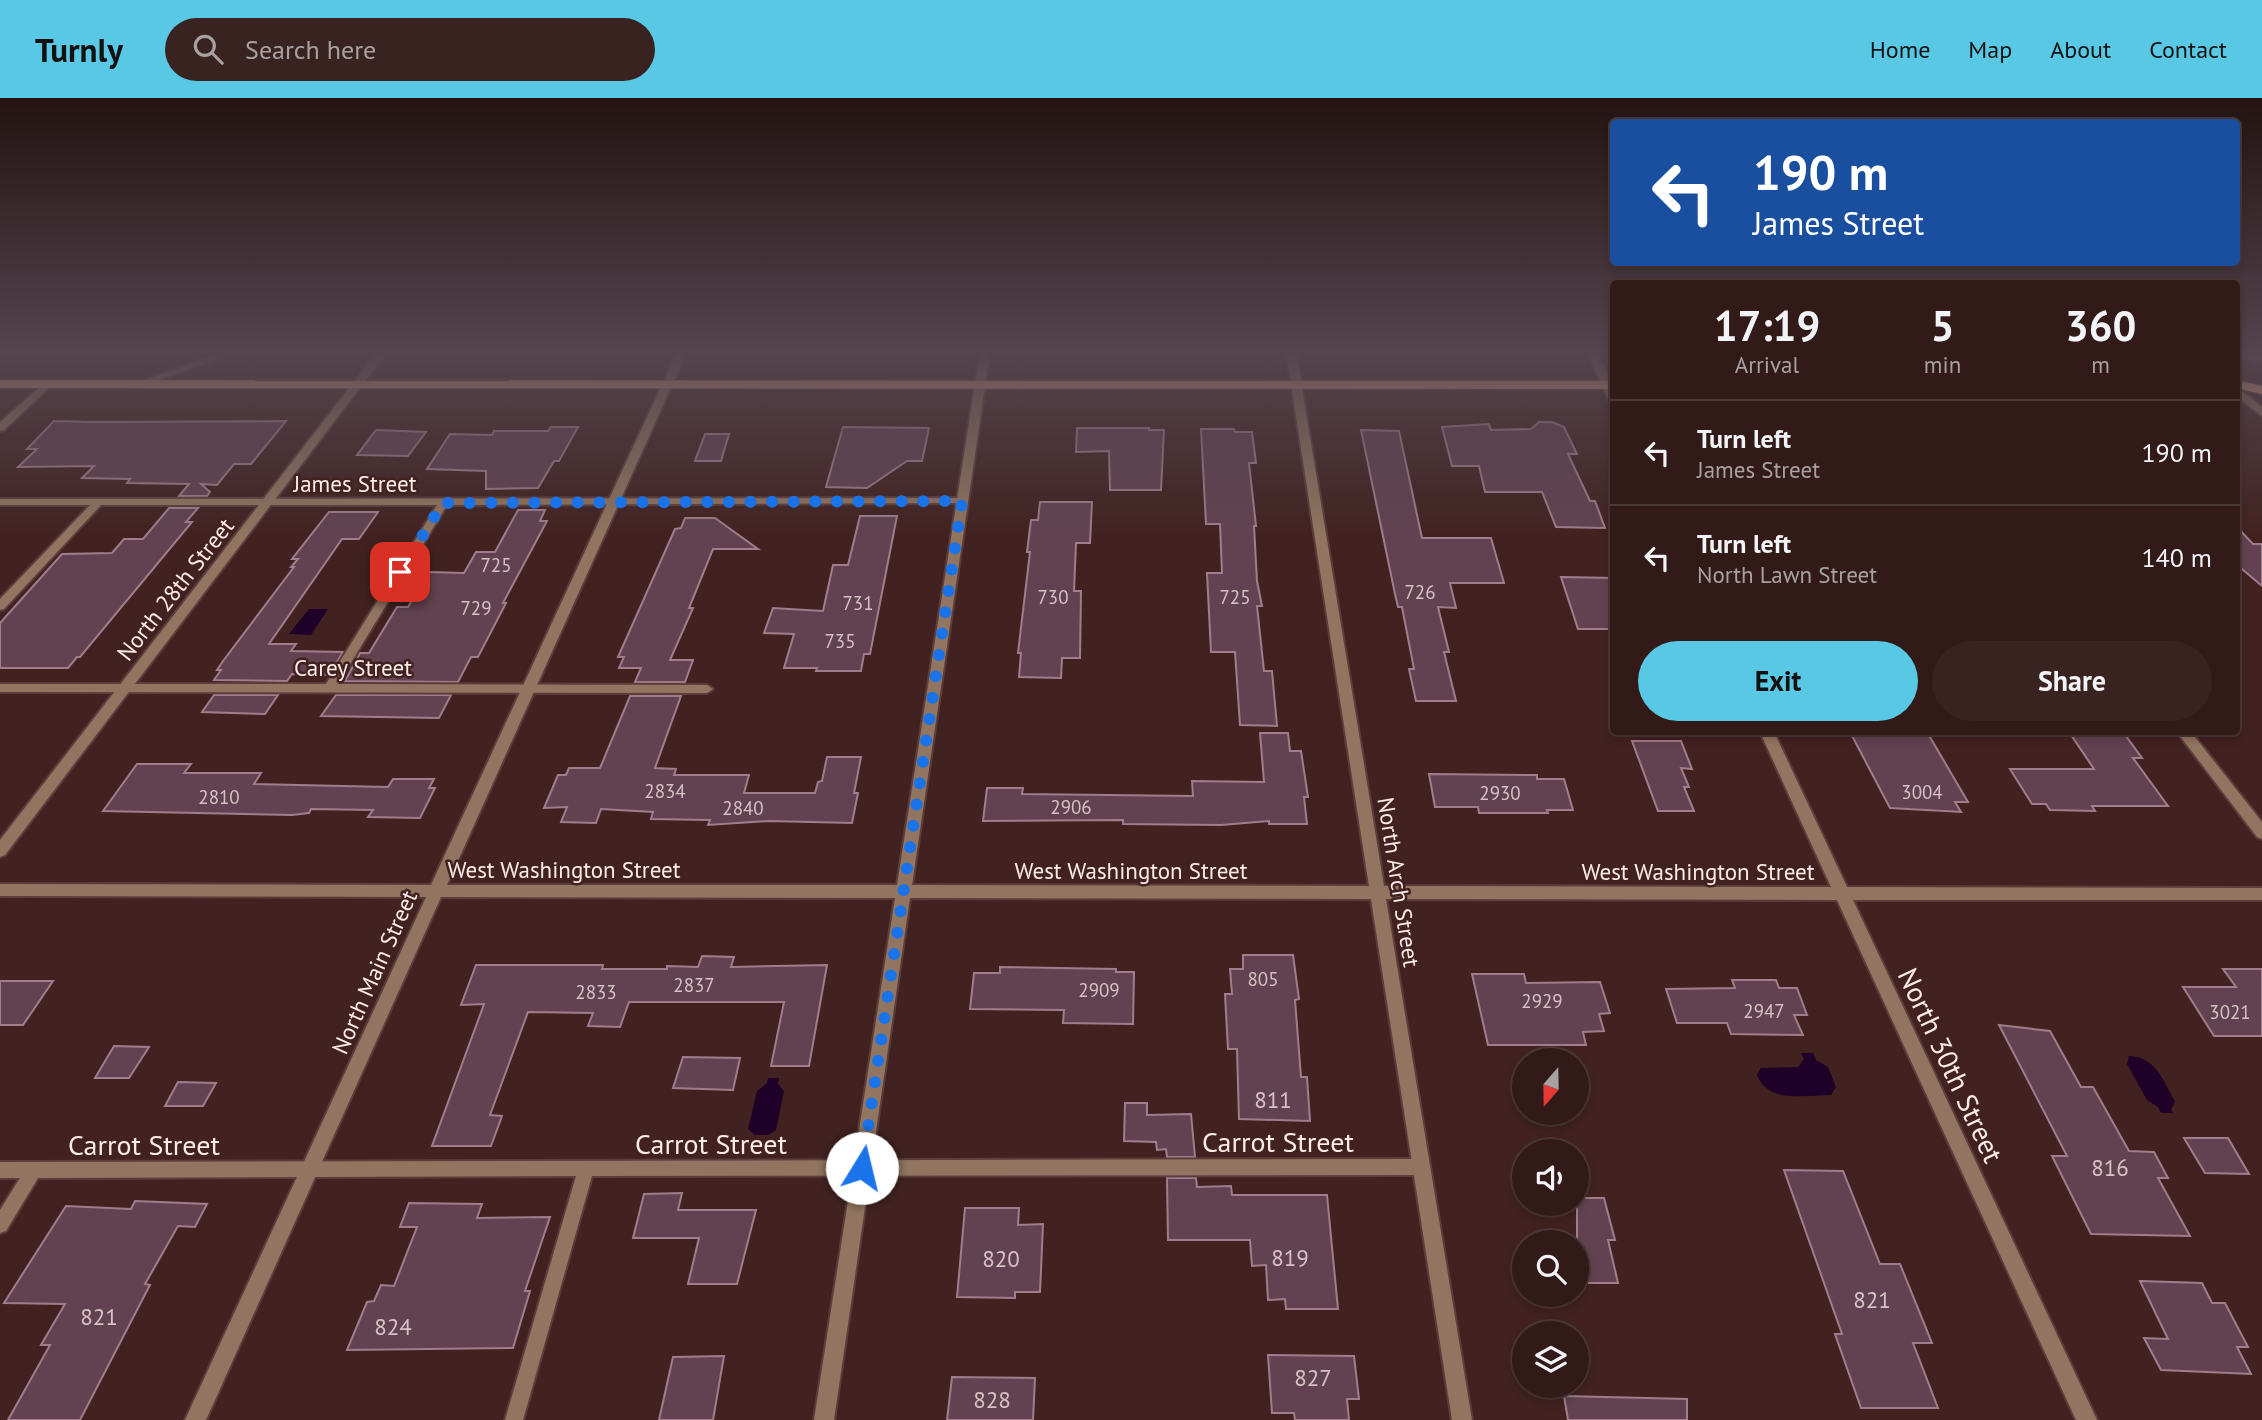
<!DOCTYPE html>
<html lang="en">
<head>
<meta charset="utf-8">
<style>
  body { margin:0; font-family:"PT Sans",sans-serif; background:#392321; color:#f1f3f6; height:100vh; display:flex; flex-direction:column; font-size:26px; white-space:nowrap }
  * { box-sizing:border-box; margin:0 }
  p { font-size:23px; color:#a8a1a2 }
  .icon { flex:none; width:38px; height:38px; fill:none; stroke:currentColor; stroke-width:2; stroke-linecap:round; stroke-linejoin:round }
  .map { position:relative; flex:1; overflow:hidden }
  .panel { position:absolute; left:1610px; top:182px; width:630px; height:455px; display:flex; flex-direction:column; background:#311a18; border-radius:7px; box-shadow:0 4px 10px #0003,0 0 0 2px #4c3837 }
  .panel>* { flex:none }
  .guide { position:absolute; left:1610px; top:21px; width:630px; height:147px; border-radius:7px; box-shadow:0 4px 10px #0003,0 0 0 2px #4c3837; background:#1a4fa0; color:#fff; overflow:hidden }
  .needle { width:46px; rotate:200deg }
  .controls { position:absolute; left:1512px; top:950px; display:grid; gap:14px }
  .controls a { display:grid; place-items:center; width:77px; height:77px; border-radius:50%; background:#311a18; box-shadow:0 4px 10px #0003,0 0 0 2px #4c3837; font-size:35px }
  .pin { position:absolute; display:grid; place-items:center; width:60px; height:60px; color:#fff; margin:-30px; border-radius:14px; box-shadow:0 4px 10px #0006 }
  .me { position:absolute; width:77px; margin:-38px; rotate:9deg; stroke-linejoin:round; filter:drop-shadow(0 0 5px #0008) }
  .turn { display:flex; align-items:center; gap:24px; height:147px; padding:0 28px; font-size:32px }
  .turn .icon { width:91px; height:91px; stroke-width:2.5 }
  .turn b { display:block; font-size:49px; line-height:60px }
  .eta { display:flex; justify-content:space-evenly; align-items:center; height:119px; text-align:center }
  .eta b { font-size:42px; font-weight:800; line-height:49px }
  .action { display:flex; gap:14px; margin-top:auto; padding:14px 28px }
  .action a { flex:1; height:80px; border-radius:42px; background:#59c8e5; color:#111; font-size:28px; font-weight:800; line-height:80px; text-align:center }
  .action a+a { background:#392321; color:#f1f3f6 }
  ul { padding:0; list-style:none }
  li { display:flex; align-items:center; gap:21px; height:105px; padding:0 28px; border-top:2px solid #4c3837 }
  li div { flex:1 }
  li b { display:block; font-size:26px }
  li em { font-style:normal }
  header { display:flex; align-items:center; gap:42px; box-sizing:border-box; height:98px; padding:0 35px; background:#59c8e5; color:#111 }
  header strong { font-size:33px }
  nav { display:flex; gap:38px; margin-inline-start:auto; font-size:24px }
  .search { width:490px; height:63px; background:#392321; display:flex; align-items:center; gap:18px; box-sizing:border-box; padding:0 24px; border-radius:38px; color:#a8a1a2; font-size:26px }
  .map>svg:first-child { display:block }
</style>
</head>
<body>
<header>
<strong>Turnly</strong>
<div class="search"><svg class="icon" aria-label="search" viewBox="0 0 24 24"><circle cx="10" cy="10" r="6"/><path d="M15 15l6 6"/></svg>Search here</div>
<nav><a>Home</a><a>Map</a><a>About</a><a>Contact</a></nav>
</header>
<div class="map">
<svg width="2262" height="1322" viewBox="0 0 2262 1322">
  <rect width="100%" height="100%" fill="#412220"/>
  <g fill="#1e0028">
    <polygon points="309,511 328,511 311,537 289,536"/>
    <path d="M 1801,955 L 1813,955 L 1816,962 L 1828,969 L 1836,989 L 1831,997 C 1805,997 1768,1006 1757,977 L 1761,970 L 1798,969 L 1804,961 Z"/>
    <path d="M 2129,958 C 2156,959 2163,982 2175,1004 L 2171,1011 L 2173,1015 L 2161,1015 L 2158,1009 L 2147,1002 L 2127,966 Z"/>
    <polygon points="768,980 779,980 778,986 784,993 776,1032 768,1037 755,1037 748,1031 757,993 767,985"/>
  </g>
  <g fill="#624250" stroke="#a07d8c" stroke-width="2">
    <polygon points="54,323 92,324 286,323 251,366 234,366 217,387 201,386 210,394 207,398 179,398 189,386 127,385 130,381 82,380 94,368 18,369 37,351 27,351"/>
    <polygon points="1539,324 1552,324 1564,329 1577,356 1568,356 1590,403 1595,403 1605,430 1556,429 1542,394 1485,394 1479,368 1452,368 1442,329 1489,326 1491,332 1531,331"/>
    <polygon points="551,329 578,329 559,363 554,363 538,390 486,391 486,373 427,371 450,336 492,337 494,333 548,333"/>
    <polygon points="843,329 929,330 922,363 907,363 867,390 826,389"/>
    <polygon points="1077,330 1149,330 1149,332 1164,332 1161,392 1110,392 1109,353 1076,354"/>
    <polygon points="1201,331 1234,331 1235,334 1252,334 1256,365 1249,365 1256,428 1254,428 1257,483 1262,508 1257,508 1264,573 1272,573 1277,628 1240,627 1235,554 1211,554 1207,475 1222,475 1220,426 1206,426"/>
    <polygon points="376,332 426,334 408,358 357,357"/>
    <polygon points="1361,332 1399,333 1422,440 1491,440 1504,485 1450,485 1456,510 1438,509 1449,554 1444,554 1456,603 1416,603 1409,571 1414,571 1402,509 1398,509 1395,496"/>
    <polygon points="705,336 729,336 721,363 695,363"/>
    <polygon points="1040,404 1092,404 1090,445 1076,445 1074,493 1081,493 1080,560 1062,560 1061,580 1019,579 1021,555 1018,555 1030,454 1027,454 1031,422 1038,422"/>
    <polygon points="169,410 198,410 186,424 192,424 80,559 77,559 68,570 0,570 0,525 62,456 112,455 124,441 143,441"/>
    <polygon points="518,412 545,412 540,423 547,423 503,505 506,505 478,559 471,559 458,584 345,583 360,555 369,555 397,509 408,509 429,474 464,475 476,454 495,454"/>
    <polygon points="329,414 378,414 359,441 342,441 269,546 296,546 291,553 343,554 329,577 292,576 287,583 214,582 221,572 217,572 223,563 294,469 291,469 298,461 292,461"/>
    <polygon points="860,418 897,418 870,556 864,556 861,573 816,573 817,570 784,570 794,536 764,535 773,510 823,513 833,467 848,467"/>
    <polygon points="685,420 715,420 758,451 713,451 689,510 693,510 670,562 693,562 685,584 635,584 641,570 619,570 624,559 618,559 675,431 681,430"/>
    <polygon points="2236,428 2253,446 2262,446 2262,488 2236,466"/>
    <polygon points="1561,479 1614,480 1614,531 1578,531"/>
    <polygon points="214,597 278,597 265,616 202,614"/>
    <polygon points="336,597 451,597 439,620 321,618"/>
    <polygon points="630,598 681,598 655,670 676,671 674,677 749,677 744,695 815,695 818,684 822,683 827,659 861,659 854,695 858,695 852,725 769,723 708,727 710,722 651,721 653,714 601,711 596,725 561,724 567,709 544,710 558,677 566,677 569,670 600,670"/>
    <polygon points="1850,634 1927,634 1968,704 1955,704 1961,714 1890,710"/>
    <polygon points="2069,634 2123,634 2142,660 2133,660 2168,708 2092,708 2095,713 2050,712 2046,706 2032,706 2010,671 2094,671"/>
    <polygon points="1260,635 1288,635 1290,653 1301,653 1308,699 1304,699 1307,726 1269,726 1269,723 1221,727 1123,726 1123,722 983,723 987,690 1023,690 1022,696 1193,698 1192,683 1264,684"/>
    <polygon points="1632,643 1681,643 1692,671 1681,670 1689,689 1684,689 1694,713 1658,713"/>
    <polygon points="137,666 191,666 184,675 261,675 254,686 388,689 393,681 434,681 429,690 435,690 420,720 368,719 373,712 311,711 309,715 292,717 103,713"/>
    <polygon points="1429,676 1537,677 1537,681 1564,681 1573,712 1547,712 1548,715 1479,715 1478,709 1435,709"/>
    <polygon points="1243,857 1293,857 1299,901 1295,902 1301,979 1307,979 1310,1023 1239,1021 1237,951 1228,951 1225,896 1232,896 1230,871 1243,871"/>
    <polygon points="702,858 734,859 731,869 827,867 809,968 771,968 784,904 629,904 620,929 588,928 593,915 528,914 490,1017 502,1018 491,1048 432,1048 484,906 461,907 476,867 603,867 602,871 667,871 667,868 698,869"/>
    <polygon points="1000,869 1116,871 1116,874 1134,874 1133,926 1063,925 1064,912 970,911 974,875 1000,875"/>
    <polygon points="2223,871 2262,871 2262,938 2214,938 2183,889 2236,889"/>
    <polygon points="1472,876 1524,876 1526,885 1600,884 1610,915 1599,916 1604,933 1583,934 1586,947 1488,947"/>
    <polygon points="1732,882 1776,882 1779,890 1797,890 1807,917 1794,917 1803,937 1731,936 1727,925 1677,925 1666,891 1735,890"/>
    <polygon points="0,883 53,883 23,927 0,927"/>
    <polygon points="1999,927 2050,933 2081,989 2093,989 2129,1053 2154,1054 2168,1080 2158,1080 2190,1138 2091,1136 2052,1058 2067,1058"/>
    <polygon points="114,948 149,949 129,980 95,980"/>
    <polygon points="683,959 740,960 733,992 673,990"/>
    <polygon points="178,984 216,985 203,1008 165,1008"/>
    <polygon points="1125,1005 1147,1005 1147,1017 1191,1016 1195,1059 1167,1059 1166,1051 1157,1052 1156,1044 1124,1043"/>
    <polygon points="2184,1040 2228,1040 2249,1076 2205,1075"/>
    <polygon points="1784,1072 1843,1073 1880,1166 1900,1166 1932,1245 1913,1245 1938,1310 1861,1310 1835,1236 1842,1236"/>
    <polygon points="1167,1080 1196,1080 1197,1089 1231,1088 1232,1097 1327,1097 1338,1211 1286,1211 1285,1201 1268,1202 1266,1167 1252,1168 1250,1142 1168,1142"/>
    <polygon points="682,1095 678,1112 756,1112 737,1186 688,1186 699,1140 633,1140 644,1096"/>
    <polygon points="1577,1100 1604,1100 1615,1142 1608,1142 1618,1185 1577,1185"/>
    <polygon points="135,1103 207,1106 195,1129 178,1128 145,1186 150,1187 80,1322 8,1322 50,1247 41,1247 65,1206 4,1205 66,1108 131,1111"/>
    <polygon points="409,1105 482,1106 477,1120 550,1119 525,1193 530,1193 513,1250 347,1252 367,1204 374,1203 381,1187 394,1188 417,1129 400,1129"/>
    <polygon points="965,1110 1019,1110 1018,1127 1043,1126 1040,1194 1015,1194 1015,1200 957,1199"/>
    <polygon points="2140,1183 2202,1185 2212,1205 2225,1205 2248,1249 2237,1249 2251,1276 2161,1272 2144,1240 2168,1241"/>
    <polygon points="1268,1257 1354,1258 1359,1301 1347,1301 1349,1322 1295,1322 1294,1315 1272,1315"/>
    <polygon points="724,1258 713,1322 659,1322 673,1259"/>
    <polygon points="952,1279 1035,1280 1033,1322 947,1322"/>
    <polygon points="1564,1298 1687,1301 1687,1322 1568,1322"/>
  </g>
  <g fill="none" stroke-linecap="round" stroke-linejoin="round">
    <defs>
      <g id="service">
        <polygon points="2236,254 2245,254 2262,259 2262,265 2236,257"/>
        <polygon points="962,400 966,401 966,405 447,407 338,586 707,587 713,591 707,595 0,594 0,586 326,586 437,407 101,407 4,511 0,512 0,501 90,407 0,407 0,401"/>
        <polygon points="1421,1061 1427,1064 1429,1069 1427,1074 1421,1077 592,1078 523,1322 505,1322 576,1078 38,1080 6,1133 0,1135 0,1112 20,1080 0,1080 0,1064"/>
      </g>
      <g id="minor">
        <polygon points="377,254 387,254 5,757 0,759 0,742"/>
        <polygon points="677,254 687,254 447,787 897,787 980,254 990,254 912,787 1369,788 1286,254 1296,254 1384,788 1831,789 1760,634 1774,634 1847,789 2262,790 2262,802 1853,802 2097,1322 2076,1322 1837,802 1386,801 1472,1322 1452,1322 1371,801 910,800 834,1322 814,1322 895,800 441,799 206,1322 185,1322 426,799 0,798 0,786 431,787"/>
        <polygon points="1587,254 1597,254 1614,290 1614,306 1609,303"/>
        <polygon points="47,283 51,284 51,288 4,332 0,333 0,324"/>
        <polygon points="2236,289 2262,309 2262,318 2236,298"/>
        <polygon points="2177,634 2191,634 2262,724 2262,741 2257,739"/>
      </g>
      <polygon id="tertiary" points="222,254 236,254 143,288 134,286"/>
      <g id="primary">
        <polygon points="0,282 1614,283 1614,291 0,290"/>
        <polygon points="2236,282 2262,288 2262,296 2236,290"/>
      </g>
    </defs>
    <use href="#service" stroke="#5b3e3c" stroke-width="4"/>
    <use href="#minor" stroke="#5b3e3c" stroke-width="4"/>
    <use href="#tertiary" stroke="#5b3e3c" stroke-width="4"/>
    <use href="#primary" stroke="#5b3e3c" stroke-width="3"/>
    <use href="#service" fill="#917560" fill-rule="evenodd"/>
    <use href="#minor" fill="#917560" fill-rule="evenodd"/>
    <use href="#tertiary" fill="#917560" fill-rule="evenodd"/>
    <use href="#primary" fill="#f8bd92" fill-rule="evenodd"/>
  </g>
  <linearGradient id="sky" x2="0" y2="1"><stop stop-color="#241312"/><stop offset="0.58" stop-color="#54444e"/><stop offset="1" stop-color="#54444e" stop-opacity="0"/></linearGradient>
  <rect width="2262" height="439" fill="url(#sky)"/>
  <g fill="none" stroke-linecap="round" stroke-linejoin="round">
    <polyline stroke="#1a73e8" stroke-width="12" stroke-dasharray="0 21.6" points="400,474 443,405 962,403 862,1070"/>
  </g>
  <g text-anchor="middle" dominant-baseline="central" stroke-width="5" stroke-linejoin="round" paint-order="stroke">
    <g font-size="19" fill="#d6c1c3">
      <text x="496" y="467">725</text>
      <text x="1420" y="494">726</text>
      <text x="1053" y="499">730</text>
      <text x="1235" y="499">725</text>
      <text x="858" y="505">731</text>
      <text x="476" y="510">729</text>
      <text x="840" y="543">735</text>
      <text x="665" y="693">2834</text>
      <text x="1922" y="694">3004</text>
      <text x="1500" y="695">2930</text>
      <text x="219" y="699">2810</text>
      <text x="1071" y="709">2906</text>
      <text x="743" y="710">2840</text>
      <text x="1263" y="881">805</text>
      <text x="694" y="887">2837</text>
      <text x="1099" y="892">2909</text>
      <text x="596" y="894">2833</text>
      <text x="1542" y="903">2929</text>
      <text x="1764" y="913">2947</text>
      <text x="2230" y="914">3021</text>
    </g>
    <g font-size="23" fill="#fcebe9" stroke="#412220">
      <text x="355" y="385">James Street</text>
      <text transform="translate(175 491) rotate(-52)">North 28th Street</text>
      <text x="353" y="569">Carey Street</text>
      <text x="564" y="771">West Washington Street</text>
      <text x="1131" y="772">West Washington Street</text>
      <text x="1698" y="773">West Washington Street</text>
      <text transform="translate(1399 784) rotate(81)">North Arch Street</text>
      <text transform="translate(374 874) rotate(-66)">North Main Street</text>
    </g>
    <g font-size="23" fill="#d6c1c3">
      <text x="1273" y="1001">811</text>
      <text x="2110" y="1069">816</text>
      <text x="1290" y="1159">819</text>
      <text x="1001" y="1160">820</text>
      <text x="1872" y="1201">821</text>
      <text x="99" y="1218">821</text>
      <text x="393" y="1228">824</text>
      <text x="1313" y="1279">827</text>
      <text x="992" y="1301">828</text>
    </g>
    <g font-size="28" fill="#fcebe9" stroke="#412220">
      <text transform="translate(1951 967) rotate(65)">North 30th Street</text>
      <text x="1278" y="1043">Carrot Street</text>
      <text x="711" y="1045">Carrot Street</text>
      <text x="144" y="1046">Carrot Street</text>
    </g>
  </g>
</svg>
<div class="controls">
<a><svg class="needle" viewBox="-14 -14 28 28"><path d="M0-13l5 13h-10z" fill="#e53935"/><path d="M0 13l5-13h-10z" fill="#a8a1a2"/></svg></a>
<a><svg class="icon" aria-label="sound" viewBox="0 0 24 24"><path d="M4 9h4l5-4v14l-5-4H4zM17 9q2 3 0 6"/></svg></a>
<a><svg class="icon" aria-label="search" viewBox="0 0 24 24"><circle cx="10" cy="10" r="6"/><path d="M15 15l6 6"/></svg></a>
<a><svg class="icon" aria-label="layers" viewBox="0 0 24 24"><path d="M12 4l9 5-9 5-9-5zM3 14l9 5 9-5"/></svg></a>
</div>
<div class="pin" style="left:400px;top:474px;background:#d93025"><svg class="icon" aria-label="arrive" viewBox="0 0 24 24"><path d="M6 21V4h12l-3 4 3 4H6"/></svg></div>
<svg class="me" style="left:862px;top:1070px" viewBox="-20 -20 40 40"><circle r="19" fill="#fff"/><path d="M0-13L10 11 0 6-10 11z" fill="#1a73e8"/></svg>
<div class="guide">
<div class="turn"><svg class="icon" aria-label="left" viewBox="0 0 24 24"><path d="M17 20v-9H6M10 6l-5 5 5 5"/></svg><div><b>190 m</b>James Street</div></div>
</div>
<section class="panel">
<div class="eta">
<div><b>17:19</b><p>Arrival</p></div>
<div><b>5</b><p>min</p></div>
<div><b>360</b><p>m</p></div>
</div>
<ul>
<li><svg class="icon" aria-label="left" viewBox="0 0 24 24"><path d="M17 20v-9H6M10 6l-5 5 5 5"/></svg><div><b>Turn left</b><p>James Street</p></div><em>190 m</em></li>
<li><svg class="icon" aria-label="left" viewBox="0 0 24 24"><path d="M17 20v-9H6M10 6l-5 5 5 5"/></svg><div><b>Turn left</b><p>North Lawn Street</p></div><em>140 m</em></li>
</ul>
<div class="action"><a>Exit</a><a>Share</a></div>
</section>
</div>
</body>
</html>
